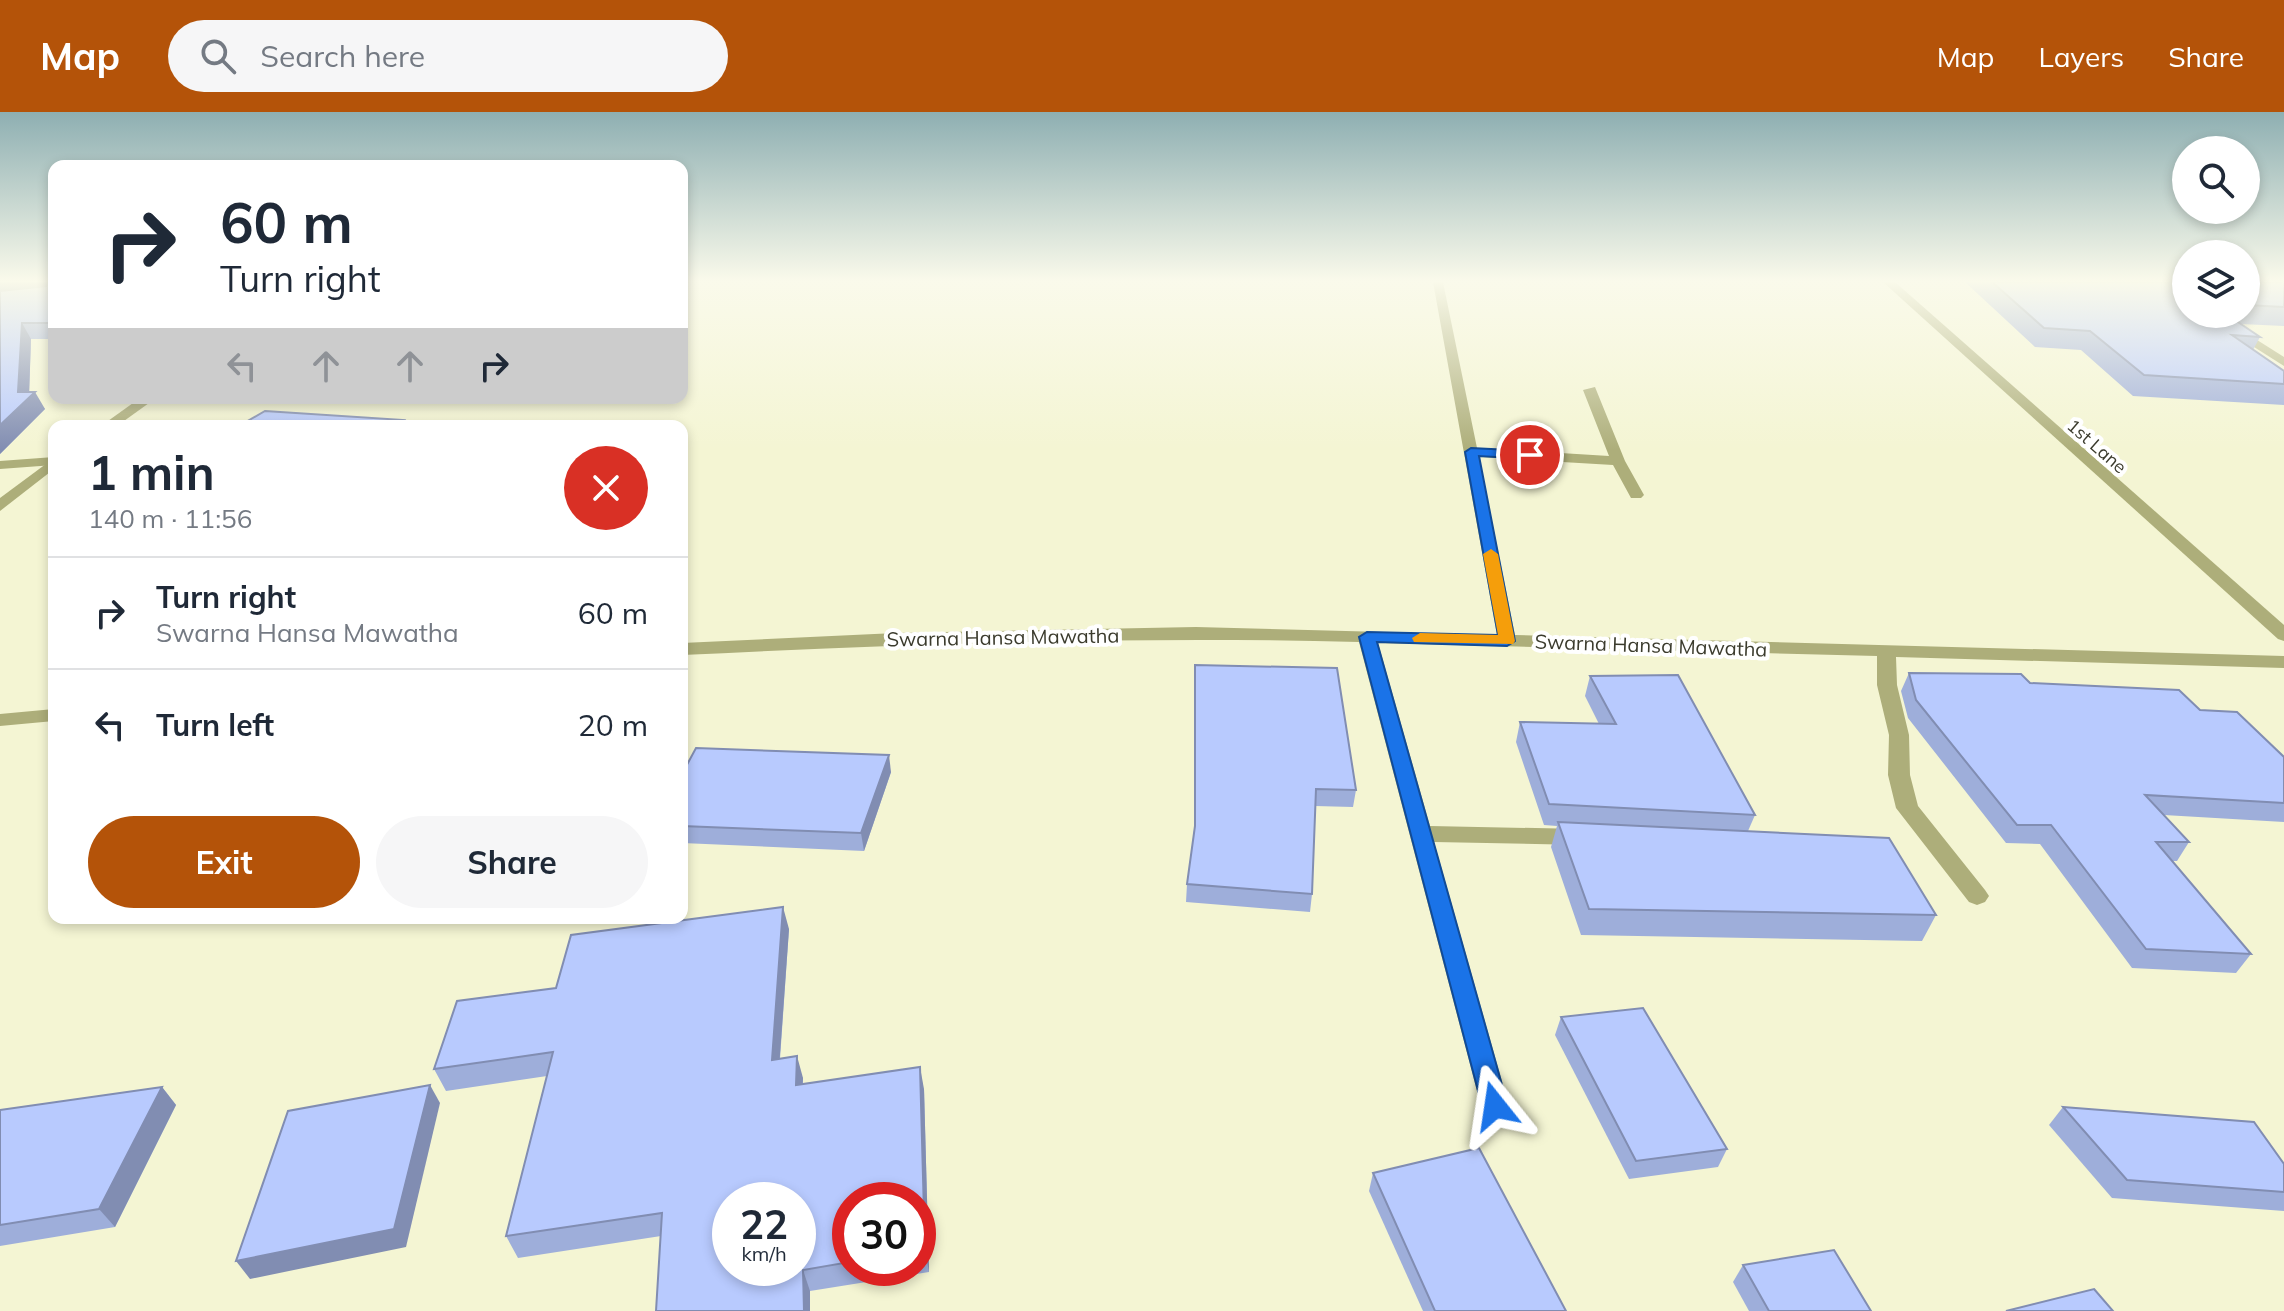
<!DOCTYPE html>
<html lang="en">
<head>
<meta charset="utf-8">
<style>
  body { margin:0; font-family:Mulish,sans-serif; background:#f6f6f7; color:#1f2937; height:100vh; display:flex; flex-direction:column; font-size:30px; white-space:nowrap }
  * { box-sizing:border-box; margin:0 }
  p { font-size:26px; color:#747a83 }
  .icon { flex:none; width:44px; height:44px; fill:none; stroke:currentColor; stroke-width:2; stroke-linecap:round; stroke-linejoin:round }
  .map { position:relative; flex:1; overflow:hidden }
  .sheet { position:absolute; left:48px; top:308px; width:640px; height:504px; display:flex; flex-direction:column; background:#fff; border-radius:16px; box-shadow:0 4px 12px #0003 }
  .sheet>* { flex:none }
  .hud { position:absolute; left:48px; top:48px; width:640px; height:244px; border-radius:16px; box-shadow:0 4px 12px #0003; background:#fff; color:#1f2937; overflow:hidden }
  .buttons { position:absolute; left:2172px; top:24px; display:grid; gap:16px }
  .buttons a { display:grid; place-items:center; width:88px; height:88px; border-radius:50%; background:#fff; box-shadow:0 4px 12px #0003; font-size:40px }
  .speed { position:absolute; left:712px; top:1070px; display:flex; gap:16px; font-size:40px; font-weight:700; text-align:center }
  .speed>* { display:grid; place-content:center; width:104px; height:104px; border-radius:50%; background:#fff; box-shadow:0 4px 12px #0003; line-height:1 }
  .speed small { font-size:20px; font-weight:400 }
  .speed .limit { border:12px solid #d22; background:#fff; color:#111 }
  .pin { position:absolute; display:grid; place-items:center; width:68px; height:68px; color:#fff; margin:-34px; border:4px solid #fff; border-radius:50%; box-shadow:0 2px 8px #0007 }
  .me { position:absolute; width:88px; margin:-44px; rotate:345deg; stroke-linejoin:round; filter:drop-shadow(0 0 6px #0008) }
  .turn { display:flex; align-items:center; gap:28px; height:168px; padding:0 40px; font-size:36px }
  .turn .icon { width:104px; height:104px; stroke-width:2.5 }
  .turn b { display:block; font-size:56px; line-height:68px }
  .lanes { display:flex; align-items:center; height:76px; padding:0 40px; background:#0003; justify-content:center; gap:40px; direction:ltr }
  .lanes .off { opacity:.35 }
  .round { display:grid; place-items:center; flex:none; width:84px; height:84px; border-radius:42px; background:#f6f6f7 }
  .summary { display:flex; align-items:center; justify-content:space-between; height:136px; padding:0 40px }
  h1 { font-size:48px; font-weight:700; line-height:60px }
  .button { display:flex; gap:16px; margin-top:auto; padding:16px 40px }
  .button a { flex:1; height:92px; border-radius:48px; background:#b45309; color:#fff; font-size:32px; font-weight:700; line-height:92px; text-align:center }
  .button a+a { background:#f6f6f7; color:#1f2937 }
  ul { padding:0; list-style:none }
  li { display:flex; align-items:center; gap:24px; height:112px; padding:0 40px; border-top:2px solid #e0e1e3 }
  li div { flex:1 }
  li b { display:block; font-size:30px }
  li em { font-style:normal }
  header { display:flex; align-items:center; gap:48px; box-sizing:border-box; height:112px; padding:0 40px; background:#b45309; color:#fff }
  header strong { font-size:38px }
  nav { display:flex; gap:44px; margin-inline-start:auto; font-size:28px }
  .search { width:560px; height:72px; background:#f6f6f7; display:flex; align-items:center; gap:20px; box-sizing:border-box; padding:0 28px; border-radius:44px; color:#747a83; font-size:30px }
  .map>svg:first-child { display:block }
</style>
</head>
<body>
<header>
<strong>Map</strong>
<div class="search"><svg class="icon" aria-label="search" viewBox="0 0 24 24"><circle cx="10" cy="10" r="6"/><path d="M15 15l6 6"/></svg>Search here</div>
<nav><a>Map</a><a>Layers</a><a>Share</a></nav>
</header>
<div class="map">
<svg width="2284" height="1199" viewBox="0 0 2284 1199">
  <rect width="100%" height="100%" fill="#f4f5d3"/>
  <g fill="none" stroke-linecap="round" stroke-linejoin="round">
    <g fill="#adae7a" fill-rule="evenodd">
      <path d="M 1433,170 L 1443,170 L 1477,336 L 1609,344 L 1583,278 L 1595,275 L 1625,349 L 1644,383 L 1641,386 L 1631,386 L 1613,353 L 1479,345 L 1515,523 L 2284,544 L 2284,556 L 1896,545 L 1897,573 L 1909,623 L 1910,663 L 1918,694 L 1985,778 L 1989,784 L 1985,790 L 1977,793 L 1969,790 L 1896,696 L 1888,663 L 1889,623 L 1877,573 L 1877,544 L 1378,531 L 1430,714 L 1582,717 L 1590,720 L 1593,725 L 1590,730 L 1582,733 L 1434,730 L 1509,994 L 1505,1003 L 1495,1006 L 1485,1003 L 1481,994 L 1359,530 C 1133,524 908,532 682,543 L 682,531 L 896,521 L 1196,515 L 1497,523 Z"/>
      <polygon points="1883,170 1895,170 2284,513 2284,529 2278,527"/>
      <polygon points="2202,202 2216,202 2284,245 2284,254"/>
      <polygon points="54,345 54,353 0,357 0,349"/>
      <polygon points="54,597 54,609 0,614 0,602"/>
    </g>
    <g fill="#adae7a" fill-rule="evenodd">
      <polygon points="140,286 156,286 117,314 101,314"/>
      <polygon points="54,346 54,357 0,399 0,386"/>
    </g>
  </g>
  <g fill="#9eaeda" fill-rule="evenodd">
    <polygon points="0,170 54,170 54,227 31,227 29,280 45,297 0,342"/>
    <polygon points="1965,170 2186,170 2186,202 2246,202 2246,170 2284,170 2284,214 2241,212 2260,225 2253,238 2284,259 2284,293 2133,284 2081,238 2035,235"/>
    <polygon points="1909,561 2030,571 2200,598 2284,645 2284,710 2164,703 2189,730 2177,749 2172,749 2251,842 2236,861 2132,856 2040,732 2006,731 1908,606 1901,579"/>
    <polygon points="1590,564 1755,703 1748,719 1936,803 1922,829 1581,823 1551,735 1557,714 1544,713 1516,630 1520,610 1599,612 1585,584"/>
    <polygon points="1195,570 1356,678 1353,695 1315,694 1312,782 1310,800 1186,790 1187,772 1194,718"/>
    <polygon points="891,660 864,739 682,731 682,662"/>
    <path d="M 789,817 L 780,947 L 803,966 L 803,972 L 924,977 L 929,1160 L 810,1179 L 810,1199 L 656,1199 L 661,1124 L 518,1146 L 506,1124 L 547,964 L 446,979 L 434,957 L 556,876 ZM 850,1088 L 918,1088 L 918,1156 L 850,1156 Z"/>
    <polygon points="1561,905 1727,1037 1718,1055 1629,1067 1555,923"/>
    <polygon points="162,975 176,993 115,1115 0,1134 0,998"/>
    <polygon points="2063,995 2284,1052 2284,1099 2112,1086 2049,1013"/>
    <polygon points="1373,1061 1566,1199 1423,1199 1369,1079"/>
    <polygon points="1743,1153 1871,1199 1749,1199 1733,1170"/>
  </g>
  <g fill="#818db2">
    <polygon points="0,170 50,170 54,177 0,184"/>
    <polygon points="22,211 31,227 29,286 35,280 45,297 0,342 0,313"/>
    <polygon points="889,643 891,660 864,739 861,721"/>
    <polygon points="783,795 789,817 778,970 772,948"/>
    <polygon points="797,944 803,966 801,995 796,973"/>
    <polygon points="920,955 924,977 929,1160 925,1138"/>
    <polygon points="430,973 440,991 406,1135 250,1167 236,1149"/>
    <polygon points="162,975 176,993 115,1115 99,1097"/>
    <polygon points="803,1158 810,1179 810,1199 804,1199"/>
  </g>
  <g fill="#b8cafe" stroke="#818db2" stroke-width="2" fill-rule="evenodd">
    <polygon points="47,170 54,170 54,211 22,211 18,280 35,280 0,313 0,179 46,174"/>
    <polygon points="1992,170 2186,170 2186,202 2226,202 2260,225 2232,223 2284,259 2284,272 2144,263 2090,219 2044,216"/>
    <polygon points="2246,170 2284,170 2284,195 2246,193"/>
    <polygon points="265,299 404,308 398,314 239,314"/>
    <polygon points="1195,553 1337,556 1356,678 1316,677 1312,782 1187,772 1195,714"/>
    <polygon points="1909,561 2021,562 2030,571 2179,578 2200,598 2237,600 2284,645 2284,691 2145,683 2189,730 2156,730 2251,842 2146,837 2051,713 2017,713 1916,588"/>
    <polygon points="1678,563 1755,703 1549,692 1520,610 1616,612 1590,564"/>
    <polygon points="696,636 889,643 861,721 682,714 682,662"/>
    <polygon points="1558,710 1889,726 1936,803 1589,797"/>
    <path d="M 783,795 L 772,948 L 797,944 L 796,973 L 920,955 L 925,1138 L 918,1139 L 918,1088 L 850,1088 L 850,1150 L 803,1158 L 804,1199 L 656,1199 L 662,1101 L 506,1124 L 553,940 L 434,957 L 457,889 L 556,876 L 571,823 ZM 730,1088 L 798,1088 L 798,1156 L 730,1156 Z"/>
    <polygon points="1643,896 1727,1037 1636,1049 1561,905"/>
    <polygon points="430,973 394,1117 236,1149 288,999"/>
    <polygon points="162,975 99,1097 0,1113 0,998"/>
    <polygon points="2063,995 2254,1010 2284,1052 2284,1080 2127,1068"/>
    <polygon points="1479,1036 1566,1199 1435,1199 1373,1061"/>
    <polygon points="1834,1138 1871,1199 1769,1199 1743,1153"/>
    <polygon points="2094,1177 2113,1199 2006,1199"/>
  </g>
  <linearGradient id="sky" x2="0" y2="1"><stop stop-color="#8eafb2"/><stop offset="0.5" stop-color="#fafaeb"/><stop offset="1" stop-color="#fafaeb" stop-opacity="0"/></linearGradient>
  <rect width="2284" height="338" fill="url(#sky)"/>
  <polygon fill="#1a73e8" stroke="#114b97" stroke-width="2" points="1471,336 1530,339 1536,343 1530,347 1479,344 1515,529 1507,534 1377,530 1508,994 1504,1001 1495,1005 1486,1001 1482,994 1359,525 1367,520 1498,523 1465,340"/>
  <polygon fill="#f59e0b" points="1491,437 1498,442 1515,529 1513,532 1414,530 1412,526 1420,521 1498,523 1483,442"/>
  <g text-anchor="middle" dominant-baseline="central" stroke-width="8" stroke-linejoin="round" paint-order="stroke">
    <g font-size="18" fill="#3b3b2d" stroke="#fff">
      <text transform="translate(2097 334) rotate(41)">1st Lane</text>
    </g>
    <g font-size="20" fill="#3b3b2d" stroke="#fff">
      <text transform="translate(1003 525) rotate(-1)">Swarna Hansa Mawatha</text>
      <text transform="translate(1651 533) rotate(2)">Swarna Hansa Mawatha</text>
    </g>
  </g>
</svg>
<div class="buttons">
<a><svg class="icon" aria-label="search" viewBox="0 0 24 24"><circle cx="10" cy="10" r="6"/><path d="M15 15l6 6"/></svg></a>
<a><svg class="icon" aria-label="layers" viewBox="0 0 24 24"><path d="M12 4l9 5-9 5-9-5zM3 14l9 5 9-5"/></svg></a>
</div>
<div class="speed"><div>22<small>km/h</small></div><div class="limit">30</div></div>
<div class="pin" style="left:1530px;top:343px;background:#d93025"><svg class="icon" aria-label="arrive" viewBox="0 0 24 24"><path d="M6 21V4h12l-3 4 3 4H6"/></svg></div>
<svg class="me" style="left:1495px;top:994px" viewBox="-20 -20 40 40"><path d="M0-17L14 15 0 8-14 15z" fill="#1a73e8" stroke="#fff" stroke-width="4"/></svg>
<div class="hud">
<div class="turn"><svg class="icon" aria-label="right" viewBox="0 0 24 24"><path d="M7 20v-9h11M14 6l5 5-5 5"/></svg><div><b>60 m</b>Turn right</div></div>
<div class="lanes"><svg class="icon off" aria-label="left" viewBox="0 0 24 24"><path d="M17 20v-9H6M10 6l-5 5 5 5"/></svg><svg class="icon off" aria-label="ahead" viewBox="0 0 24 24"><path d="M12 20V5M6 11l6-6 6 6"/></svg><svg class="icon off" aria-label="ahead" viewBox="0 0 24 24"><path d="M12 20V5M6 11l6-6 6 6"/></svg><svg class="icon" aria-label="right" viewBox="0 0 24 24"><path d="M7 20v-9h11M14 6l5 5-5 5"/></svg></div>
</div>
<section class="sheet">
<div class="summary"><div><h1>1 min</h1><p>140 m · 11:56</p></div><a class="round" style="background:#d93025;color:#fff"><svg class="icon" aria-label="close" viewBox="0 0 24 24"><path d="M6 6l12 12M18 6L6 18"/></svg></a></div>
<ul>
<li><svg class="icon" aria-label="right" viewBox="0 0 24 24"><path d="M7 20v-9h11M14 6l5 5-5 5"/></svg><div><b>Turn right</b><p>Swarna Hansa Mawatha</p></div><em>60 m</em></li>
<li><svg class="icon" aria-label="left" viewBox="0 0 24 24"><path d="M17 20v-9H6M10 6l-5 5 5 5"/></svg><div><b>Turn left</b></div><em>20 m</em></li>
</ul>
<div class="button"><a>Exit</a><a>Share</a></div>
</section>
</div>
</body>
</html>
